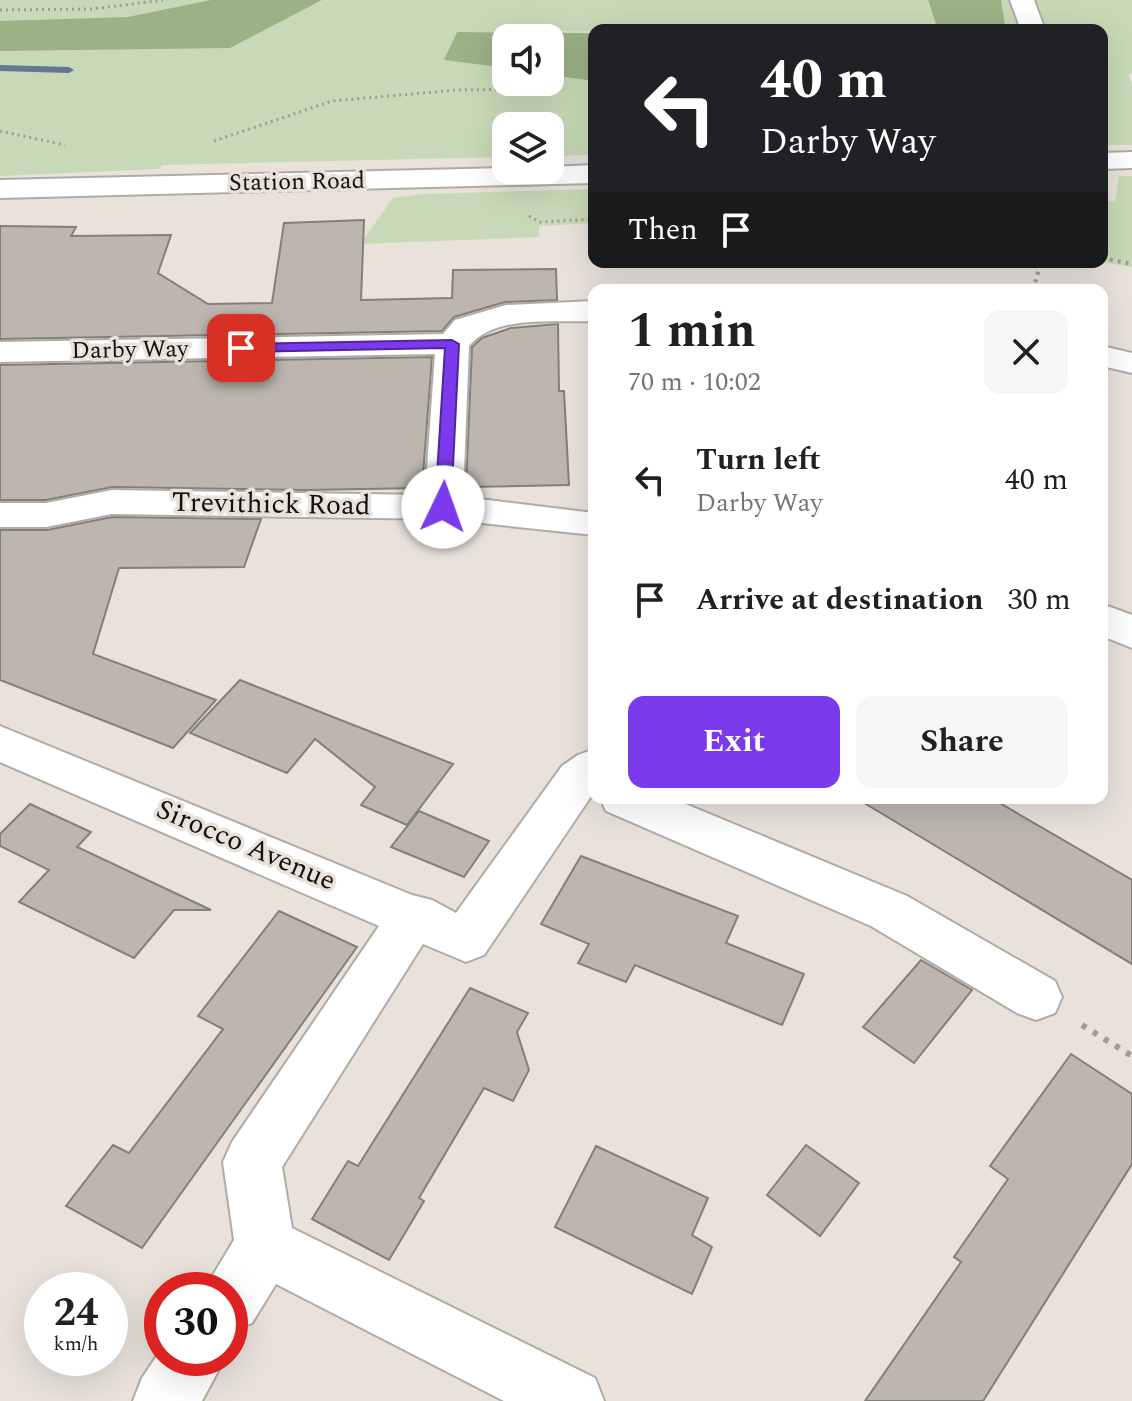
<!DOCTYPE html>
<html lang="en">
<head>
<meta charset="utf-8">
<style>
  body { margin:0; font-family:Spectral,serif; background:#f6f6f6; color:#202124; height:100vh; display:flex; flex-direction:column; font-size:30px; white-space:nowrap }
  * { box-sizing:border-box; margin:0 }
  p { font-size:26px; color:#757577 }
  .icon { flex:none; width:44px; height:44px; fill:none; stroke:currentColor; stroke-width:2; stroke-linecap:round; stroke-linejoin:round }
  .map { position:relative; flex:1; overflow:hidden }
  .details { position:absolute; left:588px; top:284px; width:520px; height:520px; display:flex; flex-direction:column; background:#fff; border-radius:16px; box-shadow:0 8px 32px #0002 }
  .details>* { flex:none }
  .hud { position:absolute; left:588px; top:24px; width:520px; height:244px; border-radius:16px; box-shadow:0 8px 32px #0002; background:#202124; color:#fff; overflow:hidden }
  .fabs { position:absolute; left:492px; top:24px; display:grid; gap:16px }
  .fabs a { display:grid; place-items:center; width:72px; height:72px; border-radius:16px; background:#fff; box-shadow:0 8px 32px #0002; font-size:40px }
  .speed { position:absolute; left:24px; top:1272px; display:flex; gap:16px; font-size:40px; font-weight:700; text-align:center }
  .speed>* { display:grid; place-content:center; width:104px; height:104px; border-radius:50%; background:#fff; box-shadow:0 8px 32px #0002; line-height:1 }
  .speed small { font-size:20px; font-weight:400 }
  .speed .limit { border:12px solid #d22; background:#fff; color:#111 }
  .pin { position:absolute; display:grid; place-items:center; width:68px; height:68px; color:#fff; margin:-34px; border-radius:16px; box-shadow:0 4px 12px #0006 }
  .me { position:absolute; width:88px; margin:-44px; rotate:3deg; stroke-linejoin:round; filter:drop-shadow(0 0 6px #0008) }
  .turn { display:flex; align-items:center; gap:28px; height:168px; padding:0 40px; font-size:36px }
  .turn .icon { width:104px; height:104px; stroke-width:2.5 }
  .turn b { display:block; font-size:56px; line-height:68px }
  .then { display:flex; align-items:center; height:76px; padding:0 40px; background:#0003; gap:16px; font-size:30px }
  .round { display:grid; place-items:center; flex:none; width:84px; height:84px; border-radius:16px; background:#f6f6f6 }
  .overview { display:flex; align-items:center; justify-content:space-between; height:136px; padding:0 40px }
  h1 { font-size:48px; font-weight:700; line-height:60px }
  .button { display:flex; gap:16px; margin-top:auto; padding:16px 40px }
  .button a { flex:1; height:92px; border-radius:16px; background:#7c3aed; color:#fff; font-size:32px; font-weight:700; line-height:92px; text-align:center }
  .button a+a { background:#f6f6f6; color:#202124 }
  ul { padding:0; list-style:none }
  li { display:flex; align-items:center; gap:24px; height:120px; padding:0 40px }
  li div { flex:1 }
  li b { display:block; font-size:30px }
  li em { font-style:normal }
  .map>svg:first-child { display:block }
</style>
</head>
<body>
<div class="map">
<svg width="1132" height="1401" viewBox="0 0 1132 1401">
  <rect width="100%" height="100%" fill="#e8e2db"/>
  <g fill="#c8d9b7">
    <polygon points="0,0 277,0 252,36 322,0 928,0 938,30 457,32 445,60 506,68 506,82 550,82 550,75 594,81 594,155 550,156 550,126 506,126 506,157 162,165 159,169 0,176"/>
    <polygon points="1001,0 1132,0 1132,74 1128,75 1132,83 1132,145 1102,145 1102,30 1006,30"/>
    <polygon points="1119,176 1132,176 1132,267 1102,262 1102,200 1115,202"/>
    <polygon points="594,189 594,223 539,226 539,237 360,244 393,198 423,194"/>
  </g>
  <g fill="#9cb186">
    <polygon points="211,0 322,0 230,48 0,51 0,21 128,17"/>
    <polygon points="928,0 1001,0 1006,30 938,30"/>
    <polygon points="457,32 594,33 594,81 550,75 550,38 506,38 506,68 444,60"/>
  </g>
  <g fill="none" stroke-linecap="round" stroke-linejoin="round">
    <polygon fill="#617890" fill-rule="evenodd" points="0,65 69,67 74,70 69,73 0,71"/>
  </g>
  <g fill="#bcb6af" stroke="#847f78" stroke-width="2">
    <polygon points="364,220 361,300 452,298 453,270 556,269 557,300 505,302 454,317 442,331 0,339 0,226 76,227 71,236 171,235 158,273 208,304 272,303 284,223"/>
    <polygon points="558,324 559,391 564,391 569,485 466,487 472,347 482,338 511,328"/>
    <polygon points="432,357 422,488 306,490 112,487 46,500 0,500 0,365"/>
    <polygon points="112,517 261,519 244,567 119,568 93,654 216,700 173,748 0,680 0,530 47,530"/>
    <polygon points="240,680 333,717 453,764 407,825 361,805 375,787 315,739 287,773 190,733"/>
    <polygon points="856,798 991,798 1132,880 1132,964"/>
    <polygon points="30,804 91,832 77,847 211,910 174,910 134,958 19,902 49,870 0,846 0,834"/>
    <polygon points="419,811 489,841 464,877 391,847"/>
    <polygon points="581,856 738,916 726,943 804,974 782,1025 635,965 626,982 578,963 589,944 541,924"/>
    <polygon points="279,911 357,947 142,1248 66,1206 113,1145 129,1153 223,1029 198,1016"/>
    <polygon points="921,960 972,990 914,1063 863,1027"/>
    <polygon points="470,988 528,1013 517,1032 529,1070 513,1101 484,1088 419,1198 424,1201 389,1260 312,1219 348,1161 358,1166"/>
    <polygon points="1071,1054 1132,1094 1132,1164 983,1401 865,1401 961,1262 954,1257 1008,1179 990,1166"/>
    <polygon points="806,1145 859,1183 820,1236 767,1195"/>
    <polygon points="596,1146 708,1198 692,1235 712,1247 692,1294 555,1227"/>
  </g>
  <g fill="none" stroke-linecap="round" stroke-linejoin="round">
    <defs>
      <g id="minor">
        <polygon points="1010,0 1034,0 1045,30 1021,30"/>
        <polygon points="1132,152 1132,168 1102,169 1102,153"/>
        <polygon points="594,165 594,183 0,198 0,180 506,168 550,170 550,167"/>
        <path d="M 594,301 L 594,321 C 555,323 496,314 469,346 L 463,497 L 594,513 L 594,535 L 443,519 L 112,514 L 46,527 L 0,527 L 0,503 L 46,503 L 112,490 L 425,495 L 435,354 L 0,362 L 0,342 L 443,334 L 455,320 L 506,305 Z"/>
        <polygon points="1102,346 1132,353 1132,373 1102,366"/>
        <polygon points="1102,604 1132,615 1132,648 1102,636"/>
        <polygon points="0,726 412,895 432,900 456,913 562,766 578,755 594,749 594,792 484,955 466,962 423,944 282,1167 292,1228 595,1378 604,1401 504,1401 276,1284 252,1323 230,1332 230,1290 204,1290 234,1240 223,1162 232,1142 379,926 0,762"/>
        <polygon points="600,798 671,798 907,896 1055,981 1062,997 1055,1013 1036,1020 1017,1013 871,926 606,811"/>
        <polygon points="162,1348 162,1358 225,1358 202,1401 133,1401 142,1378"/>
      </g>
    </defs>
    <use href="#minor" stroke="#b0aba4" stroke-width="4"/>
    <g stroke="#a09b95" stroke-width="3" stroke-dasharray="2 4" stroke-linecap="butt">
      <polyline points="0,10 92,9 163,0"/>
      <polyline points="0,131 65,145"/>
      <polyline points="214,141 332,101 457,90 534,89"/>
      <polyline points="529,216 540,222 594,219"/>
    </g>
    <g stroke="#a09b95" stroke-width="4" stroke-dasharray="3 5" stroke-linecap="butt">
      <polyline points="1102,258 1132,264"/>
      <polyline points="1033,290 1041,262"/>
    </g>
    <polyline stroke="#a09b95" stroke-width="6" stroke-dasharray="5 8" stroke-linecap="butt" points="1082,1025 1132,1056"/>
    <use href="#minor" fill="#fff" fill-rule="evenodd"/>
  </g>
  <polygon fill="#7c3aed" stroke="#51269a" stroke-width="2" points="452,340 459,344 451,507 443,512 435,507 445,348 241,352 234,348 241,344"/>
  <g text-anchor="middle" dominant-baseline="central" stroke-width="7" stroke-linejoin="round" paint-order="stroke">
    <g font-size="24" fill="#13110e" stroke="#e8e2db">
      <text transform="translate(297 182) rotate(-1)">Station Road</text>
      <text transform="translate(130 350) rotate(-1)">Darby Way</text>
    </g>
    <g font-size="28" fill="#13110e" stroke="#e8e2db">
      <text transform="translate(271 504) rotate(1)">Trevithick Road</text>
      <text transform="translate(246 845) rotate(23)">Sirocco Avenue</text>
    </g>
  </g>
</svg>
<div class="fabs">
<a><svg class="icon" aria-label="sound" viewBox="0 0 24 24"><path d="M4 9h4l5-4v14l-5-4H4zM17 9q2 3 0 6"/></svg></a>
<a><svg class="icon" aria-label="layers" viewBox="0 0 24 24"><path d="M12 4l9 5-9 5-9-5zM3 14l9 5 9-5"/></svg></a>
</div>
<div class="speed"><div>24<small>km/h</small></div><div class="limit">30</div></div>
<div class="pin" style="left:241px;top:348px;background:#d93025"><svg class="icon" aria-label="arrive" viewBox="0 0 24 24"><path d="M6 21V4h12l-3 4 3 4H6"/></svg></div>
<svg class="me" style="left:443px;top:507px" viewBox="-20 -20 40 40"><circle r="19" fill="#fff"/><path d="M0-13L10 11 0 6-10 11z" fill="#7c3aed"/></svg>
<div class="hud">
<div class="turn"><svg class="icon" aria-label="left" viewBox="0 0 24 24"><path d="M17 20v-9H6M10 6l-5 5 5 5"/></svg><div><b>40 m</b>Darby Way</div></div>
<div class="then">Then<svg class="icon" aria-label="arrive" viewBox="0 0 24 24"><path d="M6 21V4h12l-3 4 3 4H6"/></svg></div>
</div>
<section class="details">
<div class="overview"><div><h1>1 min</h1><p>70 m · 10:02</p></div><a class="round"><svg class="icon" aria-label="close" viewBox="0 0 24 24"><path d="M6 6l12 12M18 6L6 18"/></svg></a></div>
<ul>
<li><svg class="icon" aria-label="left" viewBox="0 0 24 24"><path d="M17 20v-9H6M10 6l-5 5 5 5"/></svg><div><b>Turn left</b><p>Darby Way</p></div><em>40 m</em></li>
<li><svg class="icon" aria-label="arrive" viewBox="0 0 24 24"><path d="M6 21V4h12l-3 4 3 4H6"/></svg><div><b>Arrive at destination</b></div><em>30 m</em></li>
</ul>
<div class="button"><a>Exit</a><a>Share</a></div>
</section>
</div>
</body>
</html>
